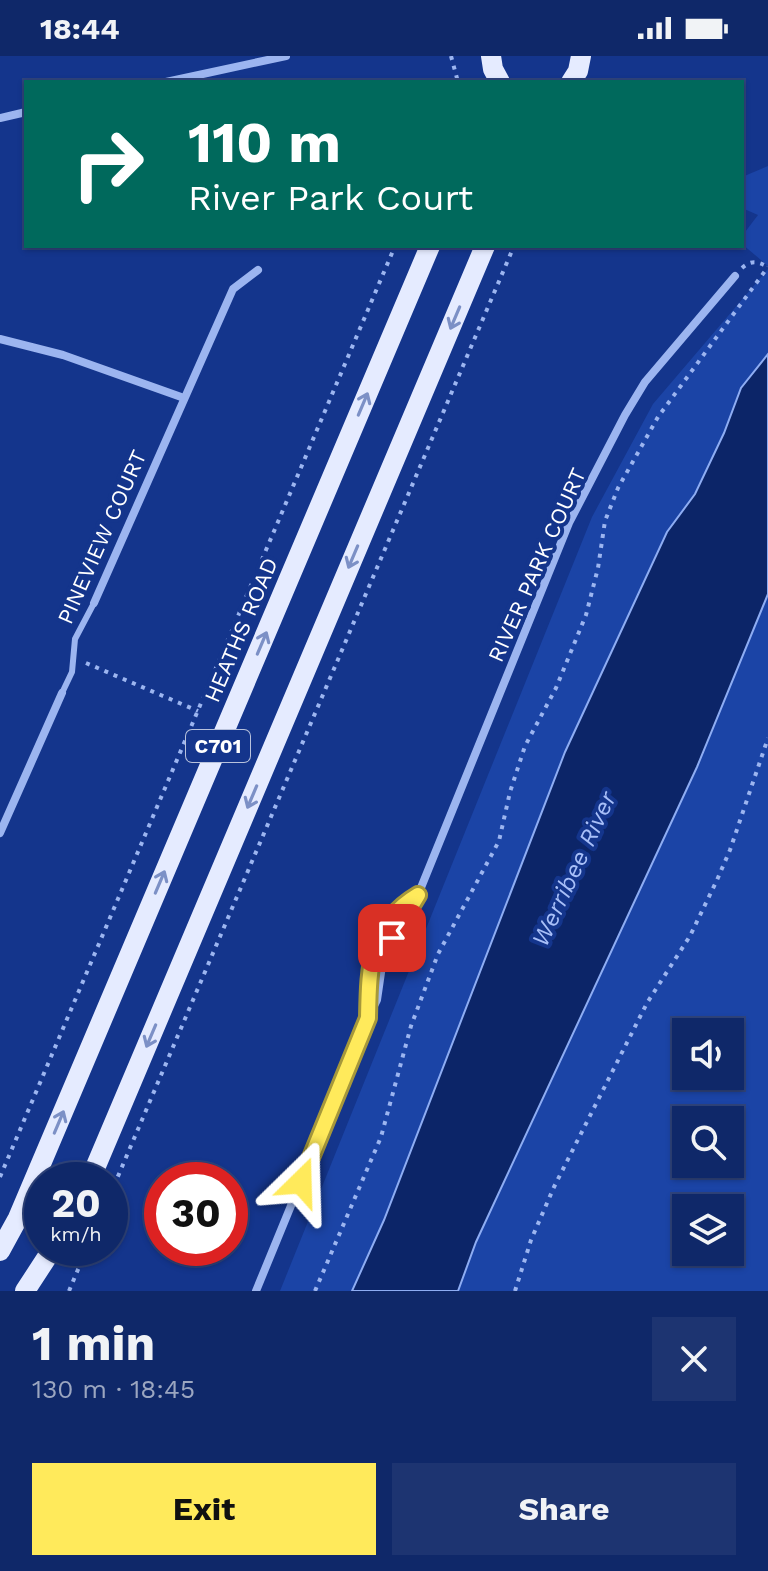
<!DOCTYPE html>
<html lang="en">
<head>
<meta charset="utf-8">
<style>
  body { margin:0; font-family:"Work Sans",sans-serif; background:#1d3471; color:#f1f3f6; height:100vh; display:flex; flex-direction:column; font-size:30px; white-space:nowrap }
  * { box-sizing:border-box; margin:0 }
  p { font-size:26px; color:#9ba6c0 }
  .icon { flex:none; width:44px; height:44px; fill:none; stroke:currentColor; stroke-width:2; stroke-linecap:round; stroke-linejoin:round }
  .map { position:relative; height:1235px; overflow:hidden }
  .sheet { display:flex; flex-direction:column; background:#0f2869; flex:1 }
  .sheet>* { flex:none }
  .hud { position:absolute; left:24px; top:24px; width:720px; height:168px; border-radius:0px; box-shadow:0 2px 6px #0004,0 0 0 2px #2f447d; background:#00695c; color:#fff; overflow:hidden }
  .tools { position:absolute; left:672px; top:962px; display:grid; gap:16px }
  .tools a { display:grid; place-items:center; width:72px; height:72px; border-radius:0px; background:#0f2869; box-shadow:0 2px 6px #0004,0 0 0 2px #2f447d; font-size:40px }
  .speed { position:absolute; left:24px; top:1106px; display:flex; gap:16px; font-size:40px; font-weight:700; text-align:center }
  .speed>* { display:grid; place-content:center; width:104px; height:104px; border-radius:50%; background:#0f2869; box-shadow:0 2px 6px #0004,0 0 0 2px #2f447d; line-height:1 }
  .speed small { font-size:20px; font-weight:400 }
  .speed .limit { border:12px solid #d22; background:#fff; color:#111 }
  .pin { position:absolute; display:grid; place-items:center; width:68px; height:68px; color:#fff; margin:-34px; border-radius:16px; box-shadow:0 4px 12px #0006 }
  .me { position:absolute; width:88px; margin:-44px; rotate:22deg; stroke-linejoin:round; filter:drop-shadow(0 0 6px #0008) }
  .turn { display:flex; align-items:center; gap:28px; height:168px; padding:0 32px; font-size:36px }
  .turn .icon { width:104px; height:104px; stroke-width:2.5 }
  .turn b { display:block; font-size:56px; line-height:68px }
  .round { display:grid; place-items:center; flex:none; width:84px; height:84px; border-radius:0px; background:#1d3471 }
  .headline { display:flex; align-items:center; justify-content:space-between; height:136px; padding:0 32px }
  h1 { font-size:48px; font-weight:700; line-height:60px }
  .primary-button { display:flex; gap:16px; margin-top:auto; padding:16px 32px }
  .primary-button a { flex:1; height:92px; border-radius:0px; background:#ffea5b; color:#111; font-size:32px; font-weight:700; line-height:92px; text-align:center }
  .primary-button a+a { background:#1d3471; color:#f1f3f6 }
  .status { display:flex; justify-content:space-between; align-items:center; height:56px; padding:0 40px; background:#0f2869; direction:ltr }
  .status svg { height:22px; fill:currentColor }
  .map>svg:first-child { display:block }
</style>
</head>
<body>
<div class="status"><b>18:44</b><svg viewBox="0 0 49 12"><path d="M0 12V9h3v3zM5 12V6h3v6zM10 12V3h3v9zM15 12V0h3v12zM26 1h20v11H26zM47 4h2v5h-2z"/></svg></div>
<div class="map">
<svg width="768" height="1235" viewBox="0 0 768 1235">
  <rect width="100%" height="100%" fill="#14358c"/>
  <g fill="#1b44a6" fill-rule="evenodd">
    <polygon points="768,110 768,210 742,188 742,180 758,159 742,152 742,121"/>
    <polygon points="768,213 768,298 741,332 724,377 695,438 667,476 565,696 384,1164 352,1235 280,1235 592,461 653,348"/>
    <path d="M 768,538 L 768,1235 L 458,1235 L 476,1186 L 697,711 ZM 686,976 L 730,976 L 730,1020 L 686,1020 ZM 686,1064 L 730,1064 L 730,1108 L 686,1108 ZM 686,1152 L 730,1152 L 730,1196 L 686,1196 Z"/>
  </g>
  <polygon fill="#0c2568" stroke="#8eadf3" stroke-width="2" points="768,298 768,538 697,711 476,1186 458,1235 352,1235 384,1164 565,696 667,476 695,438 724,377 741,332"/>
  <g fill="none" stroke-linecap="round" stroke-linejoin="round">
    <g stroke="#9cb5f0" stroke-width="4" stroke-dasharray="4 6" stroke-linecap="butt">
      <polyline points="451,0 458,26"/>
      <path d="M 742,212 C 751,204 757,205 768,211"/>
      <polyline points="86,607 198,655"/>
      <polyline points="0,1121 395,190"/>
      <polyline points="110,1139 514,190"/>
      <polyline points="69,1235 87,1192"/>
      <polyline points="315,1235 381,1081 411,970 438,898 499,785 510,736 525,690 556,632 586,559 598,512 605,465 618,432 658,361 768,211"/>
      <polyline points="515,1235 531,1184 554,1131 647,947 690,880 717,824 730,794 768,682"/>
    </g>
    <polyline stroke="#9cb5f0" stroke-width="6" points="62,637 72,616 75,583 94,547"/>
    <g stroke="#9cb5f0" stroke-width="8">
      <polyline points="166,26 286,0"/>
      <polyline points="0,62 26,56"/>
      <polyline points="0,283 63,299 184,342"/>
      <polyline points="94,547 233,233 258,214"/>
      <polyline points="0,777 62,637"/>
      <path d="M 368,960 C 368,913 370,867 417,840"/>
      <polyline points="256,1235 368,962 377,944 383,903 388,888 418,839 569,467 625,359 645,326 735,220"/>
    </g>
    <g stroke="#e5ebff" stroke-width="20">
      <polyline points="491,0 493,13 500,26"/>
      <polyline points="571,26 578,15 581,0"/>
      <polyline points="90,1124 485,190"/>
      <polyline points="0,1195 18,1162 430,190"/>
      <polyline points="25,1235 53,1192"/>
    </g>
  </g>
  <defs><path id="oneway-shaft" d="M-6 0H5M1.5-3L5.5 0L1.5 3" fill="none" stroke-width="1.6" stroke-linecap="round" stroke-linejoin="round" transform="scale(2)"/></defs>
  <g stroke="#7c90c6">
    <use href="#oneway-shaft" transform="translate(455 262) rotate(113)"/>
    <use href="#oneway-shaft" transform="translate(363 348) rotate(-67)"/>
    <use href="#oneway-shaft" transform="translate(353 501) rotate(113)"/>
    <use href="#oneway-shaft" transform="translate(262 587) rotate(-67)"/>
    <use href="#oneway-shaft" transform="translate(252 741) rotate(113)"/>
    <use href="#oneway-shaft" transform="translate(160 826) rotate(-67)"/>
    <use href="#oneway-shaft" transform="translate(151 980) rotate(113)"/>
    <use href="#oneway-shaft" transform="translate(59 1066) rotate(-67)"/>
  </g>
  <g fill="none" stroke-linecap="round" stroke-linejoin="round">
    <defs>
      <path id="route" d="M 301,1126 L 368,962 C 369,912 369,868 418,839 L 392,882"/>
    </defs>
    <use href="#route" stroke="#a6983b" stroke-width="20"/>
    <use href="#route" stroke="#ffea5b" stroke-width="14"/>
  </g>
  <g text-anchor="middle" dominant-baseline="central" stroke-width="8" stroke-linejoin="round" paint-order="stroke">
    <rect fill="#14358c" stroke="#b8c2dc" stroke-width="2" x="186" y="674" width="64" height="32" rx="6"/>
    <g font-size="20" font-weight="bold" fill="#fff">
      <text x="218" y="690">C701</text>
    </g>
    <g font-size="22" fill="#fff" stroke="#14358c">
      <text transform="translate(102 481) rotate(-66)">PINEVIEW COURT</text>
      <text transform="translate(537 509) rotate(-66)">RIVER PARK COURT</text>
      <text transform="translate(241 574) rotate(-67)">HEATHS ROAD</text>
    </g>
    <g font-size="24" font-style="italic" fill="#a8bff8" stroke="#14358c">
      <text transform="translate(574 813) rotate(-65)">Werribee River</text>
    </g>
  </g>
</svg>
<div class="tools">
<a><svg class="icon" aria-label="sound" viewBox="0 0 24 24"><path d="M4 9h4l5-4v14l-5-4H4zM17 9q2 3 0 6"/></svg></a>
<a><svg class="icon" aria-label="search" viewBox="0 0 24 24"><circle cx="10" cy="10" r="6"/><path d="M15 15l6 6"/></svg></a>
<a><svg class="icon" aria-label="layers" viewBox="0 0 24 24"><path d="M12 4l9 5-9 5-9-5zM3 14l9 5 9-5"/></svg></a>
</div>
<div class="speed"><div>20<small>km/h</small></div><div class="limit">30</div></div>
<div class="pin" style="left:392px;top:882px;background:#d93025"><svg class="icon" aria-label="arrive" viewBox="0 0 24 24"><path d="M6 21V4h12l-3 4 3 4H6"/></svg></div>
<svg class="me" style="left:301px;top:1126px" viewBox="-20 -20 40 40"><path d="M0-17L14 15 0 8-14 15z" fill="#ffea5b" stroke="#fff" stroke-width="4"/></svg>
<div class="hud">
<div class="turn"><svg class="icon" aria-label="right" viewBox="0 0 24 24"><path d="M7 20v-9h11M14 6l5 5-5 5"/></svg><div><b>110 m</b>River Park Court</div></div>
</div>
</div>
<section class="sheet">
<div class="headline"><div><h1>1 min</h1><p>130 m · 18:45</p></div><a class="round"><svg class="icon" aria-label="close" viewBox="0 0 24 24"><path d="M6 6l12 12M18 6L6 18"/></svg></a></div>
<div class="primary-button"><a>Exit</a><a>Share</a></div>
</section>
</body>
</html>
